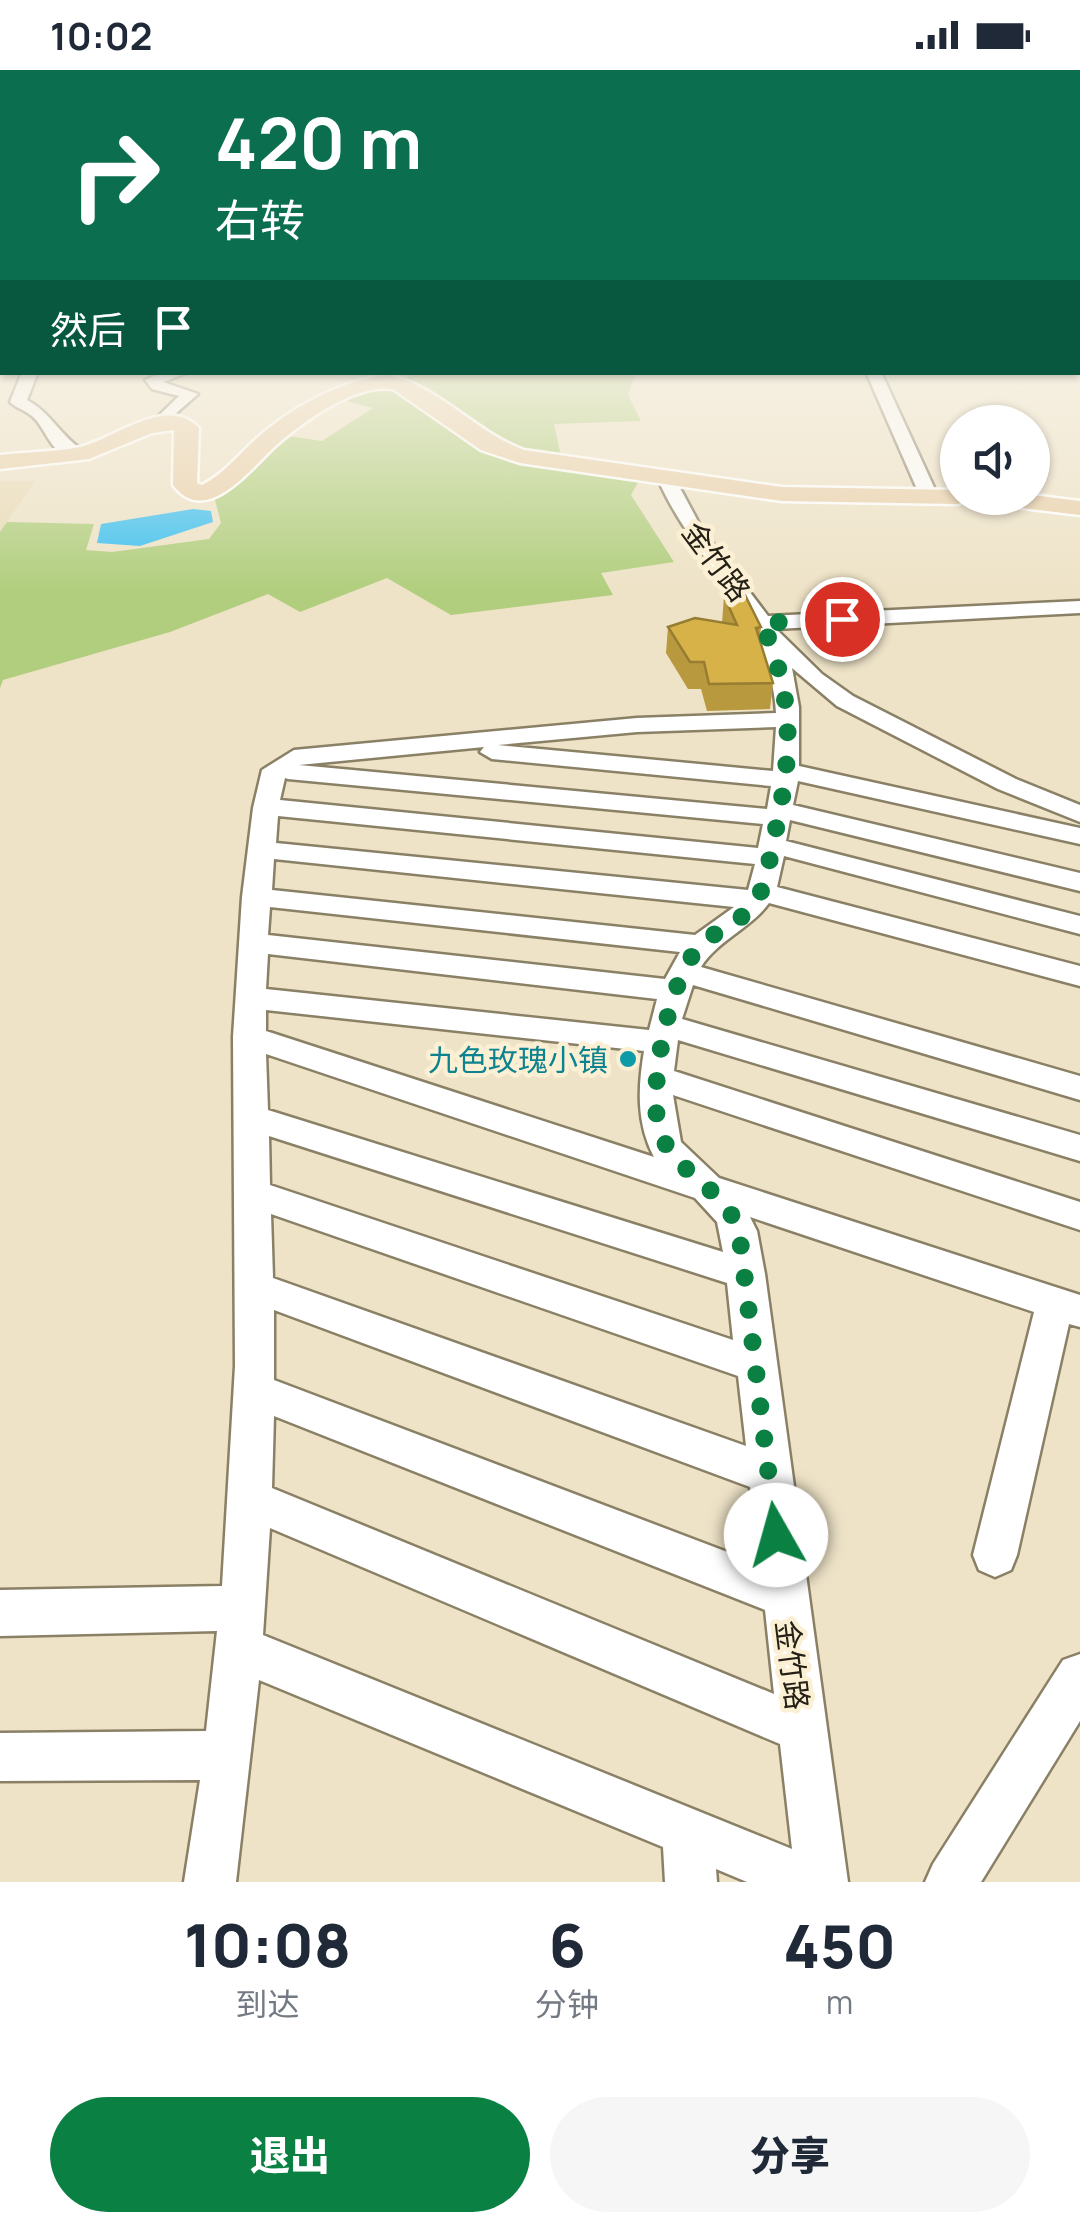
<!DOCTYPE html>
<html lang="zh">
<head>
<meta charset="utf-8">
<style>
  body { margin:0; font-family:Manrope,"Noto Sans SC",sans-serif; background:#f6f6f7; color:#1f2937; height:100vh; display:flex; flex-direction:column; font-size:38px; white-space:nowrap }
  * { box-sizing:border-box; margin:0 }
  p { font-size:32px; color:#747a83 }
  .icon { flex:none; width:55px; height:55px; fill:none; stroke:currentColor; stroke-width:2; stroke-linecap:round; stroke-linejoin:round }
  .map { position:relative; height:1812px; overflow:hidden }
  .drawer { display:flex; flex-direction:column; background:#fff; flex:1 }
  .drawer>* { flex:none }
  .top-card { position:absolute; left:0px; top:0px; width:1080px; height:305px; box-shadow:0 2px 8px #0004; background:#0b6e4f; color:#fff; overflow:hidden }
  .buttons { position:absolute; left:940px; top:335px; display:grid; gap:20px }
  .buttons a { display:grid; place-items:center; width:110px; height:110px; border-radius:50%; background:#fff; box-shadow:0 2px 8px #0004; font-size:50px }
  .pin { position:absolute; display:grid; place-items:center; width:85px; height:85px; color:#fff; margin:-42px; border:5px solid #fff; border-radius:50%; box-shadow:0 2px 10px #0007 }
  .me { position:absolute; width:110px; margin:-55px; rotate:353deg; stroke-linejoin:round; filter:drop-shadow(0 0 8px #0008) }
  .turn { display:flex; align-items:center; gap:35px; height:210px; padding:0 50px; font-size:45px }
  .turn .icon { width:130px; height:130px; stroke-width:2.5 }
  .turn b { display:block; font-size:70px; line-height:85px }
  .then { display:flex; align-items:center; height:95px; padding:0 50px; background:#0003; gap:20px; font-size:38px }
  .eta { display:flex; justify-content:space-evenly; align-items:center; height:170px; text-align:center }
  .eta b { font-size:60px; font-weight:800; line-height:70px }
  .primary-button { display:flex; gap:20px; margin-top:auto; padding:20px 50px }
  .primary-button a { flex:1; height:115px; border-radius:60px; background:#0b8043; color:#fff; font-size:40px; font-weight:800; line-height:115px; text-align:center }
  .primary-button a+a { background:#f6f6f7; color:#1f2937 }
  .status { display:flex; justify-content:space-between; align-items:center; height:70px; padding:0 50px; background:#fff; direction:ltr }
  .status svg { height:28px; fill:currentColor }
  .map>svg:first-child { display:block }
</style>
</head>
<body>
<div class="status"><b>10:02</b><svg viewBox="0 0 49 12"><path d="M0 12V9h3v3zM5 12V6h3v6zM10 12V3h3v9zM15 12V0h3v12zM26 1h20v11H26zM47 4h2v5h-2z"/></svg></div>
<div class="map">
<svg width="1080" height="1812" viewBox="0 0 1080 1812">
  <rect width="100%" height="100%" fill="#eee3c7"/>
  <polygon fill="#e9dbb7" points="0,411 35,411 0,462"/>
  <g fill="#b0ce7d">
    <polygon points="415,302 664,303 636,303 628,325 641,351 554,354 561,386 509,378 400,311"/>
    <polygon points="374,313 392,315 471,372 641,407 631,425 674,492 601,503 613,525 451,545 387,508 300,542 268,524 170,562 3,610 0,618 0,462 7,452 94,454 86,480 112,482 209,469 221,453 214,426 288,366 322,371 373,338 342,330"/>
  </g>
  <polygon fill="#3cc0f0" points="193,439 211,441 213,452 140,476 97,473 101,454"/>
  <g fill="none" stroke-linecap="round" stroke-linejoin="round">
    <defs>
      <g id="minor">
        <rect x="0" y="274" width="2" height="9"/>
        <path d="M 22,302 L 38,302 L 27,330 C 51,343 59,364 81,379 L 81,387 C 50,390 48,359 32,346 C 25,340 16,338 10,332 Z"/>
        <polygon points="163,302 189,302 163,312 198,324 157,360 149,355 179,326 152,319 145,310"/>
        <polygon points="866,302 881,302 938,426 936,430 922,430 920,426"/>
        <path d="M 666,402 L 672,403 L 702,459 L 768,546 L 1080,531 L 1080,543 L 776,559 L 822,604 L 853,626 L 1016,709 L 1080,735 L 1080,752 L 998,719 L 837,636 L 792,598 L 799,637 L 799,696 L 1080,758 L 1080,774 L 798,711 L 793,735 L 1080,803 L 1080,821 L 790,750 L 786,771 L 1080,846 L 1080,864 L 784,786 L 777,817 L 1080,896 L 1080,916 L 769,833 C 750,859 718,870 701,897 L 1080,1006 L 1080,1030 L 693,915 L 682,949 L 1080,1065 L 1080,1091 L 678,970 L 674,1001 L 1080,1132 L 1080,1160 L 673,1025 L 681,1072 L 719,1108 L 1080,1225 L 1080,1257 L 1069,1254 L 1017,1485 L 1011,1500 L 995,1507 L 979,1500 L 973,1485 L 1034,1242 L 750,1147 L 757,1161 L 765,1204 L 848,1812 L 747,1812 L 716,1799 L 717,1812 L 665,1812 L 663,1777 L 259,1610 L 236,1812 L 184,1812 L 200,1710 L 0,1711 L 0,1663 L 206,1661 L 217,1561 L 0,1566 L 0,1520 L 222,1516 L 235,1296 L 233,967 L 242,827 L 253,738 L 262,700 L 294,680 L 637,648 L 776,643 C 771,548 692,490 657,407 ZM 776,657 L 773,701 L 498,675 L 637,662 ZM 484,677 L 480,682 L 492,689 L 771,716 L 767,739 L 299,695 ZM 285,708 L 288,709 L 763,754 L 758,778 L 280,730 ZM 278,746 L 755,794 L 748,820 L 276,773 ZM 274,789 L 734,837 L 695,865 L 272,820 ZM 270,837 L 680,882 L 665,909 L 268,865 ZM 268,884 L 657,929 L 649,960 L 266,919 ZM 266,940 L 644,981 C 638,1017 636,1053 654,1087 L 266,961 ZM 266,984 L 695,1128 L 717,1152 L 723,1182 L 268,1040 ZM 269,1066 L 727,1213 L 733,1270 L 270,1115 ZM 271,1144 L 738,1306 L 746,1376 L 273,1208 ZM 274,1240 L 750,1417 L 759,1494 L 274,1310 ZM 274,1346 L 765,1540 L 774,1624 L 272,1418 ZM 270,1458 L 780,1674 L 792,1779 L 263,1565 Z"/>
        <polygon points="1080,1584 1080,1651 981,1812 925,1812 933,1794 1063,1590"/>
      </g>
      <g id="major">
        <path d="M 385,305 C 433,311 476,363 524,380 L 782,417 L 958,420 L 958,428 L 970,428 L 958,434 L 782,431 L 520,393 L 481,380 L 393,319 C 355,314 309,348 281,371 C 255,392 208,461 173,415 L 174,360 L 152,363 L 89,389 L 0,399 L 0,385 C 27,382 54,382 80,377 C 114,369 167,324 199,358 L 197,413 L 202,415 C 225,403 239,384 257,368 C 292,337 339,312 385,305 Z"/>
        <polygon points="1032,425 1080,431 1080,445 997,435 985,428"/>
      </g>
    </defs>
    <use href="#minor" stroke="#8a8066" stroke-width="5"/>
    <use href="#major" stroke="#fff" stroke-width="5"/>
    <use href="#minor" fill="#fff" fill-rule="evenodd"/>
    <use href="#major" fill="#e9d0aa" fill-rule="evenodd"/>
  </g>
  <polygon fill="#b9993e" points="724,526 761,557 760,569 773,613 770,639 707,641 701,619 688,619 666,583 668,557 722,553"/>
  <polygon fill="#d7b248" stroke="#967d32" stroke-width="2.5" points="745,525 761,557 756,558 773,613 709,614 704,592 690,592 668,557 695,548 737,555 724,526"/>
  <linearGradient id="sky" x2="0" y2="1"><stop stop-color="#63b9eb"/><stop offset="0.52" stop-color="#f7f2e6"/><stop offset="1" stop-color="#f7f2e6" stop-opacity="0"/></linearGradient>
  <rect width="1080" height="525" fill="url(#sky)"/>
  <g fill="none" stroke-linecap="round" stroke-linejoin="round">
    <path stroke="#0b8043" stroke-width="18" stroke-dasharray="0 32.4" d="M 776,1465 L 739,1161 C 722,1111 664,1102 657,1048 C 651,1006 670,905 701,875 C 717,859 742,852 755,833 C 767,814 769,790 774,768 C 792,687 796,631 762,553 L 842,549"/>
  </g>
  <circle fill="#0f9aa8" stroke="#fbf0d4" stroke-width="4" cx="628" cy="989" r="10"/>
  <g text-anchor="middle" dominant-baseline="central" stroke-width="9" stroke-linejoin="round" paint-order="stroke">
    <g font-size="30" fill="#242016" stroke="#fbf0d4">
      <text transform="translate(717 491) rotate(53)">金竹路</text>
      <text transform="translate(793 1595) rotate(83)">金竹路</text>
    </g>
    <g font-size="30" fill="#0d838f" stroke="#fbf0d4" text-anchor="end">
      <text x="608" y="989">九色玫瑰小镇</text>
    </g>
  </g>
</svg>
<div class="buttons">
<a><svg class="icon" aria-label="sound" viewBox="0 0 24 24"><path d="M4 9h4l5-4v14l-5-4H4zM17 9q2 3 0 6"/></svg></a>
</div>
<div class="pin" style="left:842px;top:549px;background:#d93025"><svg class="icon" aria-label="arrive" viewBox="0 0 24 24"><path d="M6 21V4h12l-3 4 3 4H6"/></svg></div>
<svg class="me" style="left:776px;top:1465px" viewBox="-20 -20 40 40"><circle r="19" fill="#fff"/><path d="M0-13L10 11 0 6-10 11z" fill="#0b8043"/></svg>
<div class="top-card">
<div class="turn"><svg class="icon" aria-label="right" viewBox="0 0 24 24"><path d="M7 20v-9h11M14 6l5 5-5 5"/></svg><div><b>420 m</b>右转</div></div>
<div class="then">然后<svg class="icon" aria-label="arrive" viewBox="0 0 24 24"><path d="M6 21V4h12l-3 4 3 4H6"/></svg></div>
</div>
</div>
<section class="drawer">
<div class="eta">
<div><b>10:08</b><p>到达</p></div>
<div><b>6</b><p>分钟</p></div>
<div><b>450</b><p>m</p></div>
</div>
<div class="primary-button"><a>退出</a><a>分享</a></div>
</section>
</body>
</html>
